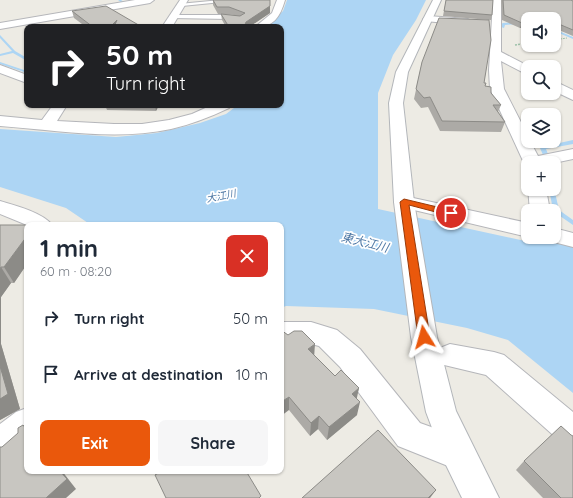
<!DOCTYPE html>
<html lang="en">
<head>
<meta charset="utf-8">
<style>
  body { margin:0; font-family:Quicksand,"Noto Sans JP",sans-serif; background:#f6f6f7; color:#1f2937; height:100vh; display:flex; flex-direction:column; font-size:15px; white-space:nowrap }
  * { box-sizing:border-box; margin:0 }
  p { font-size:13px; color:#747a83 }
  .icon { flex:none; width:22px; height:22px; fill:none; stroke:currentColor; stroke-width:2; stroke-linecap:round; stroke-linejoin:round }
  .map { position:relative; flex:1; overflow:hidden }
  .sheet { position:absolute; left:24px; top:222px; width:260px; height:252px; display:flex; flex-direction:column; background:#fff; border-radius:8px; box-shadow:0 1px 3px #0004 }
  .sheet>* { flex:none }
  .hud { position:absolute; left:24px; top:24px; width:260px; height:84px; border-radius:8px; box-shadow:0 1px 3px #0004; background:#202124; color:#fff; overflow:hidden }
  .buttons { position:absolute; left:521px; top:12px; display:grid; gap:8px }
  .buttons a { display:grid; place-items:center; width:40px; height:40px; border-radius:8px; background:#fff; box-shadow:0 1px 3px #0004; font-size:20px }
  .pin { position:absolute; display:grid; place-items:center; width:34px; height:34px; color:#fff; margin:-17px; border:2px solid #fff; border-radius:50%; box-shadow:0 1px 4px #0007 }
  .me { position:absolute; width:44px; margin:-22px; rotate:352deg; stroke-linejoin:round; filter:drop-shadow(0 0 3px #0008) }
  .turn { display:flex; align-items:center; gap:14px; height:84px; padding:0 16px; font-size:18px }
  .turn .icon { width:52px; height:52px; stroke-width:2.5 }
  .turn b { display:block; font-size:28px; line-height:34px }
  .round { display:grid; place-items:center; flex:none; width:42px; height:42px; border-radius:8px; background:#f6f6f7 }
  .overview { display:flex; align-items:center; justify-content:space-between; height:68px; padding:0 16px }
  h1 { font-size:24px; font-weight:700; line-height:30px }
  .primary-button { display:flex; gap:8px; margin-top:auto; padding:8px 16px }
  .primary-button a { flex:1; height:46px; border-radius:8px; background:#ea580c; color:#fff; font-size:16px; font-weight:700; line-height:46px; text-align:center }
  .primary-button a+a { background:#f6f6f7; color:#1f2937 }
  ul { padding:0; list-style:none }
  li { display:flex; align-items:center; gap:12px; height:56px; padding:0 16px }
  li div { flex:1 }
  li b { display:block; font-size:15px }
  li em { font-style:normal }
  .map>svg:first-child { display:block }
</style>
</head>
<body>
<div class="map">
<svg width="573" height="498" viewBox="0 0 573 498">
  <rect width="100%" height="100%" fill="#edebe4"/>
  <polygon fill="#add5f4" points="287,0 426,0 416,20 393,55 378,93 378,209 539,244 543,237 573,244 573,393 508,340 467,328 374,309 286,306 281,308 281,225 91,225 66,208 0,187 0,129 116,137 157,133 200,123 226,114 238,105 281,105 281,27 265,27 283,11"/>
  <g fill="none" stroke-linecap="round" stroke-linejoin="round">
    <g fill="#add5f4" fill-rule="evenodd">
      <polygon points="118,0 121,0 127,4 125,5"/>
      <polygon points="528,21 528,23 505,25 504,28 501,27 501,24 503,23"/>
      <polygon points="554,29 573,37 573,39 554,31"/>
      <polygon points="0,35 15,51 27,58 27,61 13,53 0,56 0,54 12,51 0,38"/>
      <polygon points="0,62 27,71 27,73 0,64"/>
      <polygon points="573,140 573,144 546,149 548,154 547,155 543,155 540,148 541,147"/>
      <polygon points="554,188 559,210 573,220 573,225 560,216 557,217 554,215 549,189 554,189"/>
    </g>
    <defs>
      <g id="service">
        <polygon points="221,0 232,1 182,6 179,4"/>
        <polygon points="173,15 229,15 242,19 239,21 229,19 171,18"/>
      </g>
      <g id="minor">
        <polygon points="135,0 154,0 150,3 0,29 0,23"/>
        <polygon points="180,0 188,0 172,27 162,27"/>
        <path d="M 277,0 L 285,0 C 280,17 274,27 255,27 L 272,13 Z"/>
        <polygon points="493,0 501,0 501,52 530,67 528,67 528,75 501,61 504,89 528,136 528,141 530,141 538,156 573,149 573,159 554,163 528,163 528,167 524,163 490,89 489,70"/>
        <polygon points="428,16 468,19 473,22 468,25 425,21 423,19"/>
        <polygon points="0,65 27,75 27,83 0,73"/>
        <polygon points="554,81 573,90 573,100 554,91"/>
        <path d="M 53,105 L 67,105 L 57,121 L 114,124 L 142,124 L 169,120 L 192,114 L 212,105 L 231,105 L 229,108 C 210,117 192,124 171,129 C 116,141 56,130 0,126 L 0,116 L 42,120 Z"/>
        <polygon points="528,188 546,189 550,211 530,211"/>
        <polygon points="404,196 528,223 528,237 397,206 394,202 397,198"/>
        <path d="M 0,201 C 14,205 44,213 52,225 L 27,225 L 0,214 Z"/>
        <polygon points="554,228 573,233 573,247 546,240 545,237 554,237"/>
        <polygon points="281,322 311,322 337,330 360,349 420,423 470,441 475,453 470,465 458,470 398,446 340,367 319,346 311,344 281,344"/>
        <polygon points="450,344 494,352 504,355 573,412 573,448 562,443 486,375 440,364 436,356 440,348"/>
        <polygon points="27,408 27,443 12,456 0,460 0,424 16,412"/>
      </g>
      <polygon id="secondary" points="433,0 441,0 408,72 403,103 414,202 437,337 456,411 499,498 462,498 446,465 426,412 411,337 394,202 389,103 396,72"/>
    </defs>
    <use href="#service" stroke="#b5b6ba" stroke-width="2"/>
    <use href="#minor" stroke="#b5b6ba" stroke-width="2"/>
    <use href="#secondary" stroke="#b3b6ba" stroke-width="2"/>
    <polyline stroke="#9ec1a9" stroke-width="1" stroke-dasharray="2 1" stroke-linecap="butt" points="554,40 567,38"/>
    <polyline stroke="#9ec1a9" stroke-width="1.5" stroke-dasharray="2 1" stroke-linecap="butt" points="515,45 528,43"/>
    <use href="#service" fill="#fff" fill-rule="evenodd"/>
    <use href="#minor" fill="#fff" fill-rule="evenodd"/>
    <use href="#secondary" fill="#fff" fill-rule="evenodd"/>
  </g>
  <g fill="#acaaa6">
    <polygon points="210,0 270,0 270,13 249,27 226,27 222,20 221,14 234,15 229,14 218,14 213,5 213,0"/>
    <polygon points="446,0 492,15 491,20 489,20 484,83 485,86 501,105 498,112 505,122 501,132 440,131 428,107 421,108 414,99 422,62 489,20 443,16"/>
    <polygon points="501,0 571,0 573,1 573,36 554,28 554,19 528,19 528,27 520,28 502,20"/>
    <polygon points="72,11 142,27 86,27 74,18"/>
    <polygon points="105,105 159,105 156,111 107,110"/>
    <polygon points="0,225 27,225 27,264 14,283 11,283 1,297 1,344 20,409 0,420"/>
    <polygon points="281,330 314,355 335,376 359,388 356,398 357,415 327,440 318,429 310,436 289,410"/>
    <polygon points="571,435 573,498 543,498 516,470 524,461"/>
  </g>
  <g fill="#8c8b87">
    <polygon points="270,0 270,13 249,27 244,27 246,22"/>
    <polygon points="117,20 118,27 110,27"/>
    <polygon points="528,22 528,27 520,28 522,23"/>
    <polygon points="155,105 159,105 156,111"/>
    <polygon points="27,236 27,264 14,283 4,267"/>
    <polygon points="1,267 11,283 1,297 1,344 20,409 0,420 0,269"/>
    <polygon points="315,344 314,358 308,349"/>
    <polygon points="359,388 356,402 352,394"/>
    <polygon points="289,397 289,410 281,416 281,402"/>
    <polygon points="360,402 357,415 327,440 329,427"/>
    <polygon points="319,416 318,429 310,436 311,423"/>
    <polygon points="60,471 62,471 76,489 66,498 46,498"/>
    <polygon points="436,490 430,498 428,498"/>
  </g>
  <g fill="#c8c6c1" stroke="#8c8b87">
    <polygon points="213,0 270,0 270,6 246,22 244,27 229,27 221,14 240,16 245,13 229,7 217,7"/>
    <polygon points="446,0 493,0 492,15 444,11"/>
    <polygon points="503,0 571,0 573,1 573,30 554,22 554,19 528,19 528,22 522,23 504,15"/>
    <polygon points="106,6 142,27 114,27 117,20 110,27 93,27 72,11"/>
    <polygon points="439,18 489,20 491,40 484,83 486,83 485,86 491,87 491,93 501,105 493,105 505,122 442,121 430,97 424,98 416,89 422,62"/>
    <polygon points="0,225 27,225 27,236 4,267 1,267 0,269"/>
    <polygon points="281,330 288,335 294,331 302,331 315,344 308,349 335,376 341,370 359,388 352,394 360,402 329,427 319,416 311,423 289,397 281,402"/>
    <polygon points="0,366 8,394 0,399"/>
    <polygon points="23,425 27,430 27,471 60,471 67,479 46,498 0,498 0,447 2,447 18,433 18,428"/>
    <polygon points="561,426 571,435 573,436 573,498 561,498 524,461"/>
    <polygon points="378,430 436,490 428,498 302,498"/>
    <polygon points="162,471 246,471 261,496 259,498 166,498 155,475"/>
  </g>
  <polygon fill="#ea580c" stroke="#983908" points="404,199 454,211 455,213 451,216 409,205 430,337 428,340 420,340 418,337 400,202"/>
  <g text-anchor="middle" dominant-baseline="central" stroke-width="3.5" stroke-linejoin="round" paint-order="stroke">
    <g font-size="10" font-style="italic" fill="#4d77a4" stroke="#fff">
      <text transform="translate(221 196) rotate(-11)">大江川</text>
    </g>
    <g font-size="12" font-style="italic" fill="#4d77a4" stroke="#fff">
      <text transform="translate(365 242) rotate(14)">東大江川</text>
    </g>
  </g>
</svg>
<div class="buttons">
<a><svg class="icon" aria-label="sound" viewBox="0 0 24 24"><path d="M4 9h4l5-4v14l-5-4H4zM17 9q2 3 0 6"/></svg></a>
<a><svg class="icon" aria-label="search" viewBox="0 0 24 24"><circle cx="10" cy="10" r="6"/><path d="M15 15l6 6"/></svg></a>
<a><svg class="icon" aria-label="layers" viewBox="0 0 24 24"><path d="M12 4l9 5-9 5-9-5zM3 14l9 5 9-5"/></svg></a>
<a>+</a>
<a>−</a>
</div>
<div class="pin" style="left:451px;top:213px;background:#d93025"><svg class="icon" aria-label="arrive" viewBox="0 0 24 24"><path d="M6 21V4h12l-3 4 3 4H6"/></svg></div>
<svg class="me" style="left:424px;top:337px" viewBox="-20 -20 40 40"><path d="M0-17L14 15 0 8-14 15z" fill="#ea580c" stroke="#fff" stroke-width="4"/></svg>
<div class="hud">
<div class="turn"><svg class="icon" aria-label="right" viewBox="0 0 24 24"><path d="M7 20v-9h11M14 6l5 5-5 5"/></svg><div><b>50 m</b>Turn right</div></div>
</div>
<section class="sheet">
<div class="overview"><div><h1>1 min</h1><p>60 m · 08:20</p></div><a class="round" style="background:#d93025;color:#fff"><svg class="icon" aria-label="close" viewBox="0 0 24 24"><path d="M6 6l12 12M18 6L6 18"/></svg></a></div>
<ul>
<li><svg class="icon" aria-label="right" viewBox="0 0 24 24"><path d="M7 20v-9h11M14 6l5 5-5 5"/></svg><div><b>Turn right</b></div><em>50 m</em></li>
<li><svg class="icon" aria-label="arrive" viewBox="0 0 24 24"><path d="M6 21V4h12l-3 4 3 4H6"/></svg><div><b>Arrive at destination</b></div><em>10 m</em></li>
</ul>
<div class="primary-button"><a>Exit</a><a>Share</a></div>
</section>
</div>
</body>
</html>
